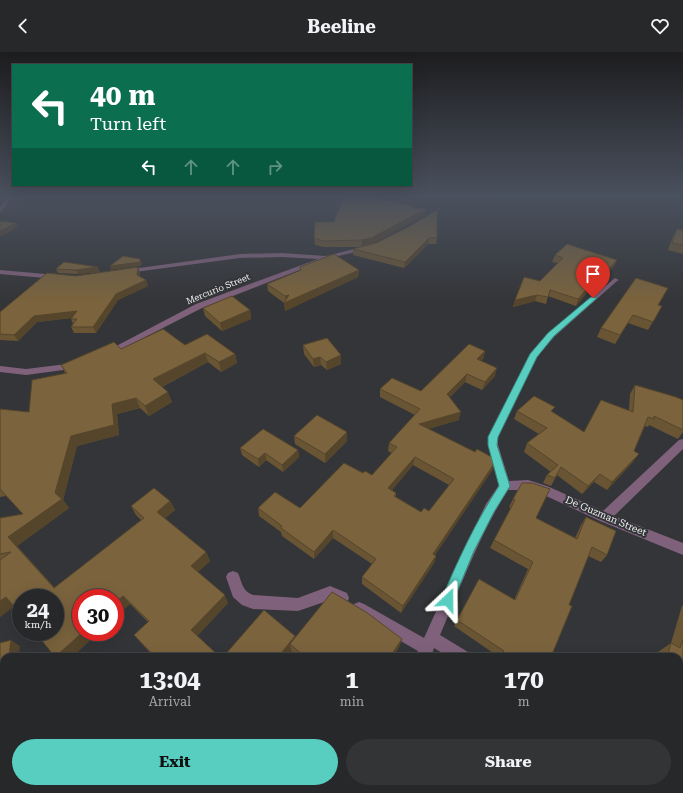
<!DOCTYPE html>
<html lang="en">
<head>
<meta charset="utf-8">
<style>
  body { margin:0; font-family:"Roboto Serif",serif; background:#333436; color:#f1f3f6; height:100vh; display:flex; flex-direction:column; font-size:15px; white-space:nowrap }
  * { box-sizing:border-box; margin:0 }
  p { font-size:13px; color:#a4a6a8 }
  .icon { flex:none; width:22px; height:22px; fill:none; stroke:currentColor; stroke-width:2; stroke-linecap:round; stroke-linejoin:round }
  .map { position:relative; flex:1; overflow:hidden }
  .drawer { position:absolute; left:0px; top:601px; width:683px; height:140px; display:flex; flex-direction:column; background:#27282a; border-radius:12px 12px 0 0; box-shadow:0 4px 16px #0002,0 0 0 1px #434447 }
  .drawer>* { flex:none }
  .guide { position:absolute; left:12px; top:12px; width:400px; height:122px; border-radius:0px; box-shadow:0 4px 16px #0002,0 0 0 1px #434447; background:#0b6e4f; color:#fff; overflow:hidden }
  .speed { position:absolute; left:12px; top:537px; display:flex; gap:8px; font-size:20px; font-weight:700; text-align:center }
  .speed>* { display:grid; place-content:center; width:52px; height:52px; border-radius:50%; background:#27282a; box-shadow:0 4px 16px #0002,0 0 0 1px #434447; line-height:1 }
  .speed small { font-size:10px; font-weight:400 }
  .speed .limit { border:6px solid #d22; background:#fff; color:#111 }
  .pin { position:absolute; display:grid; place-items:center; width:34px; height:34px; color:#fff; margin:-41px -17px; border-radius:50% 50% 50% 0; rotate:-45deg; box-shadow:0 0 4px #0007 }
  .pin .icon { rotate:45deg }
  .me { position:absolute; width:44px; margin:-22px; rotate:23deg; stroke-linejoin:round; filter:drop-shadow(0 0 3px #0008) }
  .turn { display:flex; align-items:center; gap:14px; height:84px; padding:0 12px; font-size:18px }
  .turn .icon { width:52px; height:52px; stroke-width:2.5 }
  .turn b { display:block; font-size:28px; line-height:34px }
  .lanes { display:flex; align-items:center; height:38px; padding:0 12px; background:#0003; justify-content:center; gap:20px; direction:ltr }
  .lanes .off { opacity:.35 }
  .eta { display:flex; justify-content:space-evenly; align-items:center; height:68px; text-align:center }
  .eta b { font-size:24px; font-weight:700; line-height:28px }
  .cta { display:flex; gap:8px; margin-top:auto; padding:8px 12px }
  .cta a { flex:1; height:46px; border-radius:24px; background:#58cec0; color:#111; font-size:16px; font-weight:700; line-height:46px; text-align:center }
  .cta a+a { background:#333436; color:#f1f3f6 }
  header { display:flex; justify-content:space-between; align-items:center; height:52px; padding:0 12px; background:#27282a; font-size:18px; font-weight:700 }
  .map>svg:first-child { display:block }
</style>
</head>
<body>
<header><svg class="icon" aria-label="back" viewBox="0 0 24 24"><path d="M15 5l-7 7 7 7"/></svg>Beeline<svg class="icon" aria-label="heart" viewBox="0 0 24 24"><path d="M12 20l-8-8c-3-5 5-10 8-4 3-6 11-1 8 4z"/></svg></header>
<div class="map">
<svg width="683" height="741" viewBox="0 0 683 741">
  <rect width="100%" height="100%" fill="#343538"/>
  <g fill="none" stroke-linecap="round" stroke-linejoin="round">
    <g fill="#7f617c" fill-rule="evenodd">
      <polygon points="8,145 13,145 0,161 0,155"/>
      <polygon points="366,194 369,196 368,197 330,206 202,256 110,303 107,304 103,301 196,252 318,207 282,205 240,206 127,221 124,219 125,218 240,202 282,201 326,204"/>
      <polygon points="0,218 57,223 60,225 57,227 0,222"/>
      <path d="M 615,226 L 619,228 L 617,229 L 554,285 L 537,305 L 498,385 L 498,393 L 509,429 L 528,428 L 547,434 L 603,459 L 679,388 L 683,387 L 683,397 L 614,464 L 683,491 L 683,503 L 600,469 L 544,443 L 528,438 L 508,438 C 479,483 461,534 440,583 L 468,600 L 470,605 L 449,605 L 434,596 L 431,605 L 416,605 L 418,599 L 354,562 L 352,557 L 354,552 L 359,550 L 364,552 L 424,586 L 466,493 L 486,452 L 499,433 L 488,393 L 488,385 L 530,302 L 548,281 Z"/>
      <polygon points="75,311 78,312 79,314 78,316 26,323 0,320 0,314 26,317"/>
      <path d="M 233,519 L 238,521 C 242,530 242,539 253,543 L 298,546 L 330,534 L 347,541 L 349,546 L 347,551 L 342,553 L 330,548 L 298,559 L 253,557 L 242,553 L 233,545 L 226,525 L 228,521 Z"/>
      <polygon points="679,725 683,727 683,741 674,741 671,737 679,737"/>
      <polygon points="354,737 372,737 370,741 352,741"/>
    </g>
  </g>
  <g fill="#695534" fill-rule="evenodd">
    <polygon points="413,156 425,163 370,193 362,195 324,195 315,193 314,186 334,170"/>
    <polygon points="410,174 437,186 436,192 428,192 404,216 353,203 353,197 376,191"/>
    <polygon points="677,177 683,178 683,202 668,198 673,184"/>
    <polygon points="555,203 617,208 614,214 596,235 592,234 576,254 548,244 546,252 535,249 513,255 515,248 540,229 558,211 552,210"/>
    <polygon points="300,215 359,218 358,225 285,259 284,251 268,239 267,232 300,219"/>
    <polygon points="56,217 100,220 78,222 58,221"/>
    <polygon points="140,221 140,225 146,228 148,234 118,248 96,281 74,281 71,275 73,272 71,267 72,266 37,270 18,289 0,288 0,260 76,224"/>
    <polygon points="664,244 658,253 662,254 648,278 628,271 615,292 597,285 601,276"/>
    <polygon points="203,256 250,258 251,267 222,279 205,264"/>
    <polygon points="185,293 235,302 237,311 221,320 208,310 162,335 172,350 149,364 140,356 117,362 119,383 77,394 63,448 69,456 17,494 55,536 141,468 136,463 131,454 170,449 175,458 165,466 206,500 210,509 198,520 228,551 197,584 220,605 154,605 134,583 148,570 130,552 115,565 115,546 81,580 99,580 72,605 55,605 14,554 0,565 0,466 23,462 6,444 0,445 0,357 29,360 65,321 61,313 121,297"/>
    <polygon points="303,293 341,312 327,318 321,313 314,315 304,302"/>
    <path d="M 485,299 L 483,307 L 481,309 L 495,324 L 482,338 L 465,330 L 449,346 L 459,368 L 428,377 L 493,417 L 435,503 L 436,504 L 434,511 L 401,561 L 362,532 L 362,525 L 372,512 L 333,486 L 314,507 L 282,484 L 281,480 L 259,464 L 258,456 L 300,456 L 363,421 L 372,423 L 392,401 L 388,399 L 389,391 L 415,363 L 380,345 L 380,337 L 421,339 ZM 413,413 L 449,433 L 429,459 L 421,460 L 396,445 L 396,441 L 392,438 Z"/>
    <polygon points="635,333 683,348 683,380 678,387 649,373 648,375 645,374 634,399 633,410 607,438 594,430 582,442 557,423 551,434 543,431 547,423 551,420 524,400 527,391 539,382 514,367 517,359 553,360 584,380 629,358 630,342"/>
    <polygon points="294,384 347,389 325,411 295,392"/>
    <polygon points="240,396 298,398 299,405 283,420 266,408 259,415 242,403"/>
    <polygon points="522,431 536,466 575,486 581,473 586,465 607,503 601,510 588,504 569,553 551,605 499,605 454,574 457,568 514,548 528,517 490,496 494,488 511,456 509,455 513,447"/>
    <polygon points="683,553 683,705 679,703 679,605 657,605 658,600 671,591 682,554"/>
    <polygon points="295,584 296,585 402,587 399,595 393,605 297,605 292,601 291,598 286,605 223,605"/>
    <polygon points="575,737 611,737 616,741 574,741"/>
    <polygon points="627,737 646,737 653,741 626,741"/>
  </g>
  <g fill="#55452b">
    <polygon points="426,157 425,163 370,193 362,195 362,188"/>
    <polygon points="16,171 18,175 0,185 0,179"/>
    <polygon points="429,186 428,192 404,216 405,210"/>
    <polygon points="140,207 142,211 141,214 111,218 110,214"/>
    <polygon points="617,208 614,214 596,235 599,228"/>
    <polygon points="98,215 100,220 78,222 76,218"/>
    <polygon points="138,215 140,221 139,229 137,223"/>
    <polygon points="359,218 358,225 285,259 284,251 286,250 285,244"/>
    <polygon points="595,227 592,234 576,254 578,247"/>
    <polygon points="146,228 148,234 118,248 96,281 93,275 116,242"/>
    <polygon points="537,243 535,249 513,255 515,248"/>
    <polygon points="250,258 251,267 222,279 220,271"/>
    <polygon points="77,259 80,265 37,270 18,289 14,283 34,264"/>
    <polygon points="485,299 483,307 475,315 477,307"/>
    <polygon points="205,301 208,310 157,337 153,327"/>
    <polygon points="235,302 237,311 221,320 219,310"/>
    <polygon points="341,303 341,312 327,318 326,310"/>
    <polygon points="320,305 321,313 314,315 313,307"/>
    <polygon points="497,316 495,324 482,338 485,330"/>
    <polygon points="467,322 465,330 445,350 447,342"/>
    <polygon points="168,340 172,350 149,364 145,354"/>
    <polygon points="136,346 140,356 117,362 119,383 77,394 63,448 69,456 17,494 63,545 54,536 8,485 55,441 71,384 112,352"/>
    <polygon points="461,360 459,368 418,380 419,372"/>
    <polygon points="347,380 347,389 325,411 325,402"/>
    <polygon points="298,398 299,405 283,420 282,413"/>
    <polygon points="265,401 266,408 259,415 258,407"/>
    <polygon points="639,402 633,410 607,438 612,430"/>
    <polygon points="415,405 413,413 387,444 388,436"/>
    <polygon points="496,409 493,417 431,509 433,502"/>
    <polygon points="600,422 594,430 582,442 588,434"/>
    <polygon points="170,449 175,458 162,469 157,460"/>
    <polygon points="333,478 333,486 314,507 314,500"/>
    <polygon points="206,500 210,509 196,522 191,514"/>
    <polygon points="436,504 434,511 401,561 403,554"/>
    <polygon points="225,543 228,551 196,585 191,578"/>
    <polygon points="123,544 130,552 115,565 115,551"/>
    <polygon points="6,545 16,553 0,565 0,549"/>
    <polygon points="83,580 99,580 72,605 55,605"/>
    <polygon points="295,584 297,591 290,592 291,598 286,605 278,605"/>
    <polygon points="402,587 399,595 393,605 390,605"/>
    <polygon points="11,588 20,594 19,605 9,605"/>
    <polygon points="4,642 4,653 0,654 0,646"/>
    <polygon points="317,737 320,737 317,741 314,741"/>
  </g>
  <g fill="#7a633d" stroke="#55452b" fill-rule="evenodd">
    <polygon points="344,145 367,145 413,154 412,156 426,157 371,186 362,188 324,189 314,186 315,170 334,170"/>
    <polygon points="437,158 437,186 429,186 405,210 353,197 376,191 410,174"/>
    <polygon points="0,169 16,171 0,179"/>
    <polygon points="677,177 683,178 683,193 672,191"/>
    <polygon points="567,192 617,208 599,228 595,227 578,247 550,238 548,245 537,243 515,248 524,225 540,229 563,206 555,203"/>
    <polygon points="334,202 359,218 284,251 289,243 285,244 267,232 301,218 300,215"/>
    <polygon points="123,204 140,207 140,210 110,214"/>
    <polygon points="64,210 98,215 76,218 56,217"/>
    <polygon points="138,215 137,223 146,228 116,242 93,275 71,275 77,267 71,267 77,259 34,264 14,283 0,282 0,260 47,221 76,224"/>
    <polygon points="636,226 668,236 658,253 662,254 653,270 633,263 620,283 601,276"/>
    <polygon points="232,244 250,258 220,271 203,256"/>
    <polygon points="163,277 185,293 207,282 235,302 219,310 205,301 153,327 168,340 145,354 136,346 112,352 114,373 71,384 55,441 62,447 8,485 54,536 144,466 131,454 154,436 170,449 157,460 206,500 191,514 225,543 191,578 220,605 155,605 134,583 149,569 123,544 115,551 115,546 81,546 81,580 83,580 55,605 35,580 55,580 55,546 21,546 21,563 6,545 0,549 0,508 11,500 0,502 0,466 23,462 0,437 0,357 29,360 32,328 67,321 61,313 114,290 121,297"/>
    <polygon points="327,286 341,303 326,310 320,305 313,307 303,293"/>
    <path d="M 469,292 L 485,299 L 477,307 L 497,316 L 485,330 L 467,322 L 447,342 L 461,360 L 419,372 L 475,400 L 477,397 L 495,407 L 496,409 L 433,502 L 436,504 L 403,554 L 362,525 L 376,507 L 333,478 L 314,500 L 281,476 L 282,474 L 258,456 L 275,440 L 300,456 L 344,411 L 363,421 L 365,419 L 372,423 L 397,395 L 389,391 L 420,357 L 380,337 L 392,326 L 421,339 ZM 415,405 L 454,427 L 429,459 L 424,456 L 421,460 L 394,444 L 396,441 L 388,436 Z"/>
    <polygon points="635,333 676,345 683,348 683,378 654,364 654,367 648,365 634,399 639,402 612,430 600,422 588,434 561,415 555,426 547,423 558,413 527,391 547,376 517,359 534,344 555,355 551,359 584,380 601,348 633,360"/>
    <polygon points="317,363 347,380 325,402 294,384"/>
    <polygon points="263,377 298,398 282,413 265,401 258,407 240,396"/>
    <polygon points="522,431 532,431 550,437 536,466 577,487 586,465 616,479 607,503 592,495 569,553 572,554 551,605 501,605 504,599 457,568 479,527 515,548 533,510 494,488 515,448 513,447"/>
    <polygon points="332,540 366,560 402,587 390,605 305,605 290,592"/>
    <polygon points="264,558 295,584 278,605 223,605"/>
    <polygon points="683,587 683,690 679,687 679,605 667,605 671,591 680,596"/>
    <polygon points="11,588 9,605 4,605 4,644 0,646 0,591"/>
    <polygon points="235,737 273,737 276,741 232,741"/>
    <polygon points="297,737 317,737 314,741 294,741"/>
    <polygon points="585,737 611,737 616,741 584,741"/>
    <polygon points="640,737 646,737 653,741 639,741"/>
  </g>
  <linearGradient id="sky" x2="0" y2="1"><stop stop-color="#1d1d1f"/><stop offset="0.58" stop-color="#4a515e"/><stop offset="1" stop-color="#4a515e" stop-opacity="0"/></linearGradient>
  <rect width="683" height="249" fill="url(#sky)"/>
  <path fill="#58cec0" stroke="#39867d" d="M 591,245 L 597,246 L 554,284 L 537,305 L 498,385 L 497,393 L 510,434 L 494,460 L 474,499 L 452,552 L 448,554 L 443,552 L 441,548 C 458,508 476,469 499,434 L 488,393 L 488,385 L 530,302 L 548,281 Z"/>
  <g text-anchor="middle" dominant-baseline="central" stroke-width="4" stroke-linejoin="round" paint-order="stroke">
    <g font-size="9" fill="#edeef0" stroke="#343538">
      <text transform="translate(218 237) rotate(-22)">Mercurio Street</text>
    </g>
    <g font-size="10" fill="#edeef0" stroke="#343538">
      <text transform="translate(606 464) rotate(23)">De Guzman Street</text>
    </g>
  </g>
</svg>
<div class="speed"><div>24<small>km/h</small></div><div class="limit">30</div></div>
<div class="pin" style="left:593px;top:246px;background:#d93025"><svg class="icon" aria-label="arrive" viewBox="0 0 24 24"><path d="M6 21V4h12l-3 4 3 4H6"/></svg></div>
<svg class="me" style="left:448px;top:548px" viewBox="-20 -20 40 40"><path d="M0-17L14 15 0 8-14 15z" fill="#58cec0" stroke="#fff" stroke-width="4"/></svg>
<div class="guide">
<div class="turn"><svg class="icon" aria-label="left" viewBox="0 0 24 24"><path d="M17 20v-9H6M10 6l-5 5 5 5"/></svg><div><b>40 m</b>Turn left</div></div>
<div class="lanes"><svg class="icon" aria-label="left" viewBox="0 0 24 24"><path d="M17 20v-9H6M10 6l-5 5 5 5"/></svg><svg class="icon off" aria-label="ahead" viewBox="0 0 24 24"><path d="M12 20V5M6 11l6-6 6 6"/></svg><svg class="icon off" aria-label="ahead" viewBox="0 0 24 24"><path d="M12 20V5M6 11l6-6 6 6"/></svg><svg class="icon off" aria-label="right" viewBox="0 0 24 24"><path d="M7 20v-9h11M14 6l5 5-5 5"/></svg></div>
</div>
<section class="drawer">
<div class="eta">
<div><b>13:04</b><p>Arrival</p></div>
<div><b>1</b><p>min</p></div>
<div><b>170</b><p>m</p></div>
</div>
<div class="cta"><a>Exit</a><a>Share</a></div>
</section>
</div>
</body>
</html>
